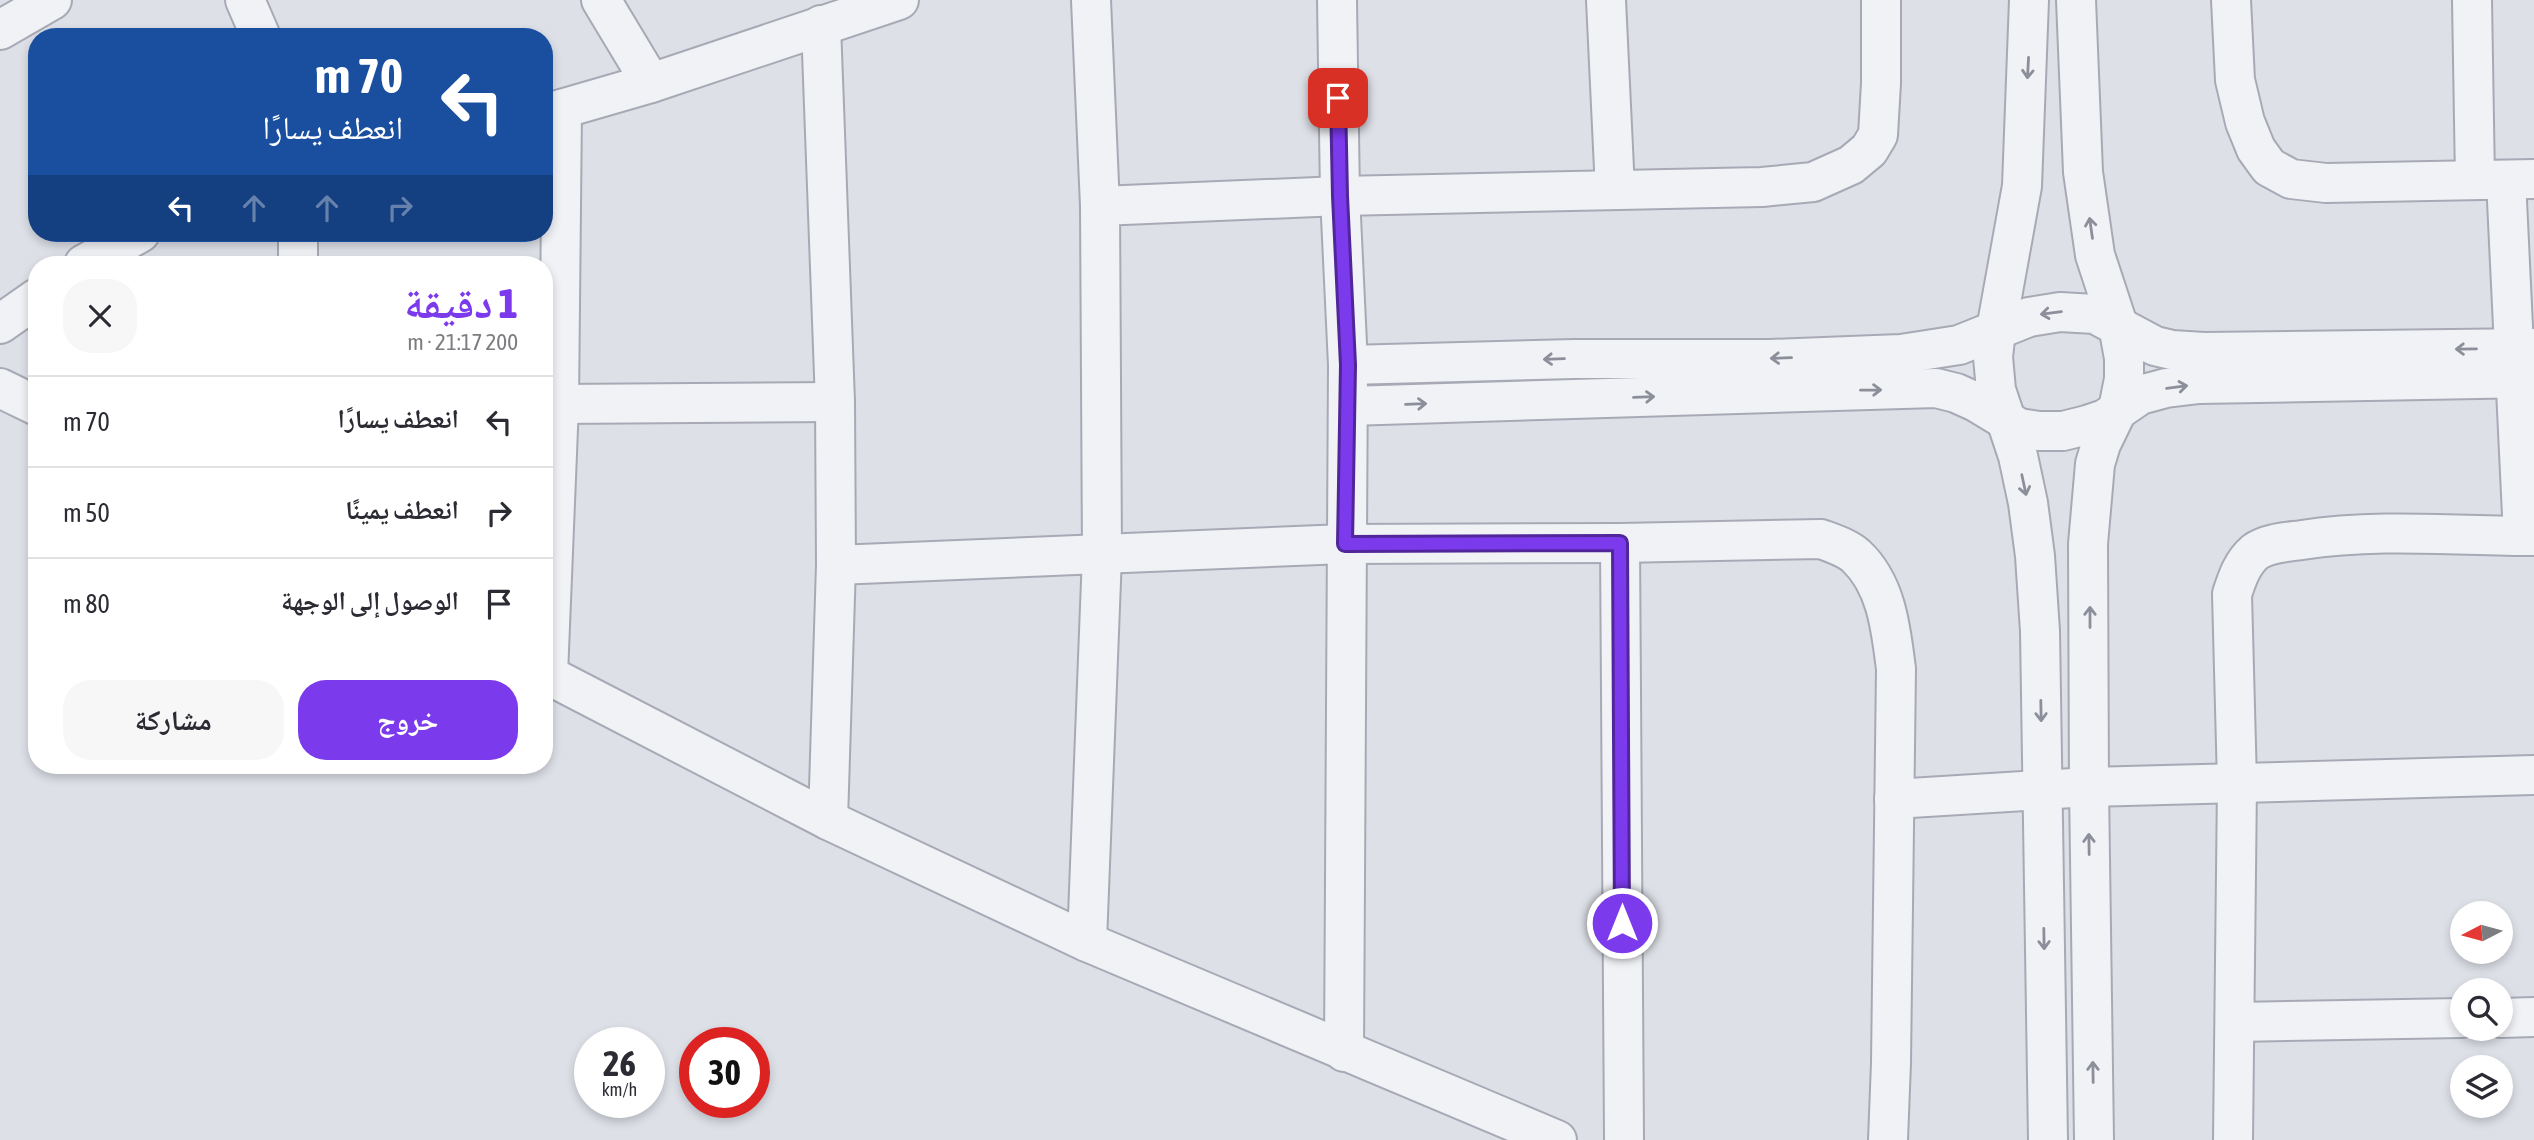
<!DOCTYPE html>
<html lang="ar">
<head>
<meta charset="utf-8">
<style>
  body { margin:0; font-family:"Asap Condensed","Noto Naskh Arabic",sans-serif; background:#f7f7f7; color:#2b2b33; direction:rtl; height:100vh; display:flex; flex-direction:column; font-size:26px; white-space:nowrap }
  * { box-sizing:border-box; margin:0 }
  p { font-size:23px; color:#7c7c81 }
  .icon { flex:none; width:38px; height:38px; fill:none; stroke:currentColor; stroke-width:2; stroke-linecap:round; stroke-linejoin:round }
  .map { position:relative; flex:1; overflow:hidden; direction:ltr }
  .panel { position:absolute; left:28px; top:256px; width:525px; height:518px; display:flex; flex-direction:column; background:#fff; border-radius:28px; box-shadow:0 4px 10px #0003; direction:rtl }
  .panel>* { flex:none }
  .guide { position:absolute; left:28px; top:28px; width:525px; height:214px; border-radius:28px; box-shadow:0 4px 10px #0003; direction:rtl; background:#1a4fa0; color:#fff; overflow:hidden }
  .needle { width:46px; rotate:264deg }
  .fabs { position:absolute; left:2450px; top:901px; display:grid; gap:14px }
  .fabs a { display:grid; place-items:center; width:63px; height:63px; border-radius:50%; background:#fff; box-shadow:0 4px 10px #0003; font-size:35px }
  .speed { position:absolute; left:574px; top:1027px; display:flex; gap:14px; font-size:35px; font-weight:700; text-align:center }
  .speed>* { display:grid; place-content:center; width:91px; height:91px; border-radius:50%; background:#fff; box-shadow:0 4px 10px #0003; line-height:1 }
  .speed small { font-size:18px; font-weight:400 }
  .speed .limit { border:10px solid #d22; background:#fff; color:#111 }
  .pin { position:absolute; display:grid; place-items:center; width:60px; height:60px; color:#fff; margin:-30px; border-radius:14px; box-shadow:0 4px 10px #0006 }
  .me { position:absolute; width:77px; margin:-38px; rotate:0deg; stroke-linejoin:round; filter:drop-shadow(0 0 5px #0008) }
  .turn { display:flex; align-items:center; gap:24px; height:147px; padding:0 35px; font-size:32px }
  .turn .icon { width:91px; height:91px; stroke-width:2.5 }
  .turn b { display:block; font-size:49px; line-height:60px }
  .lanes { display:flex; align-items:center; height:66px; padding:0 35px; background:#0003; justify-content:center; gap:35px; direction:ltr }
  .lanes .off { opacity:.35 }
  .round { display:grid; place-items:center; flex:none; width:74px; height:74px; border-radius:28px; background:#f7f7f7 }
  .headline { display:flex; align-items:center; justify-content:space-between; height:119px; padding:0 35px }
  h1 { font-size:42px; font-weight:800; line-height:52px; color:#7c3aed }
  .primary-button { display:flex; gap:14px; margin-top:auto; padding:14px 35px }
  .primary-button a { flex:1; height:80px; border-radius:28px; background:#7c3aed; color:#fff; font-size:28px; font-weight:800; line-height:80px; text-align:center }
  .primary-button a+a { background:#f7f7f7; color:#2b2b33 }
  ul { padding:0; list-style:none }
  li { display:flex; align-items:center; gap:21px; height:91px; padding:0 35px; border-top:2px solid #e1e1e2 }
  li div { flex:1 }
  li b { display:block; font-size:26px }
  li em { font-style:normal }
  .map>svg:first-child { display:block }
</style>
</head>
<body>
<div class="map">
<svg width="2534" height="1140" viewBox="0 0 2534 1140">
  <rect width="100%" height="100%" fill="#dee0e8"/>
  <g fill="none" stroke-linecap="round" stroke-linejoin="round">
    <defs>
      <g id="minor">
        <polyline points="245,0 261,37"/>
        <polyline points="601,0 651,83"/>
        <polyline points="1337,0 1340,196 1348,365 1344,1052"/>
        <polyline points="1606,0 1615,190"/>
        <polyline points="2029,0 2022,186 1996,330 1993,357 1996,390 2018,456 2028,503 2035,556 2040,631 2048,1140"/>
        <polyline points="2076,0 2083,172 2095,255 2118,325 2124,358 2124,379 2118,409 2101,444 2095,464 2088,544 2089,787 2094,1140"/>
        <polyline points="2231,0 2235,80 2245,122 2256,149 2269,167 2291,179 2326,183 2534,179"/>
        <polyline points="2472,0 2475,180"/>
        <polyline points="821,25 835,402 836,565 828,820"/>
        <polyline points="0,30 52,0"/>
        <polyline points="544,114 651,83 899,0"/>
        <polyline points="2506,180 2523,536"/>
        <polyline points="1100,206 1340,196 1762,187 1813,182 1851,165 1869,150 1878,135 1881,83 1881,0"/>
        <polyline points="84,264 140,233"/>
        <polyline points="298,264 298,233"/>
        <polyline points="0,324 37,298"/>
        <polyline points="1348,365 1574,359 1770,359 1901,354 1959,345 2029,317 2060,312 2095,314 2155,346 2172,350 2204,352 2534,348"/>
        <polyline points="0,388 37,406"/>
        <polyline points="559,404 835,402"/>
        <polyline points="1348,406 1936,388 1956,393 1976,402 2019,428 2039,431 2063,431 2087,425 2105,419 2140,395 2166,388 2199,384 2534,378"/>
        <polyline points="1620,543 1624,1140"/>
        <path d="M 836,565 L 1345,544 L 1620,543 L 1821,539 C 1832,543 1847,548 1856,556 C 1887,585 1891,630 1896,669 L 1891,1063 L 1888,1140"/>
        <polyline points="544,673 828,820 1087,942 1557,1140"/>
        <polyline points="548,675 559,404 562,109"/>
        <polyline points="1894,799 2089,787 2534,775"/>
        <polyline points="1087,942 1102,555 1100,206 1091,0"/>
        <polyline points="2501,1018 2534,1017"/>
        <polyline points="2236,1022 2462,1018"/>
        <path d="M 2233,1140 L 2237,783 L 2232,594 C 2237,579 2242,563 2255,552 C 2267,543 2288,542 2302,540 C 2379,528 2457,536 2534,536"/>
      </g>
    </defs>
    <use href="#minor" stroke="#a7aab5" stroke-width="42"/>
    <use href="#minor" stroke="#f1f2f6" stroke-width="38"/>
  </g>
  <defs><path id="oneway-shaft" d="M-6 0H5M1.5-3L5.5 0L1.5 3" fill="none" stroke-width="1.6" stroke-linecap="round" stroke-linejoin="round" transform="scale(1.75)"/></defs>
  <g stroke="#8c8e9a">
    <use href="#oneway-shaft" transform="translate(2028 68) rotate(93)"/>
    <use href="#oneway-shaft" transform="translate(2091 228) rotate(-98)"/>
    <use href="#oneway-shaft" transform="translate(2051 313) rotate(173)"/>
    <use href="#oneway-shaft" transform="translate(2466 349) rotate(179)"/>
    <use href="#oneway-shaft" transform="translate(1781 358) rotate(178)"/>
    <use href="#oneway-shaft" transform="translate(1554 359) rotate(178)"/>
    <use href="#oneway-shaft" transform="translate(2177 387) rotate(-7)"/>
    <use href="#oneway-shaft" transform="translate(1871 390) rotate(-1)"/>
    <use href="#oneway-shaft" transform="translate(1644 397) rotate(-2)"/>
    <use href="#oneway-shaft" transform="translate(1416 404) rotate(-2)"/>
    <use href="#oneway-shaft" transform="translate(2024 485) rotate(78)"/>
    <use href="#oneway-shaft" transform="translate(2090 617) rotate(-90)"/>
    <use href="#oneway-shaft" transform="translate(2041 711) rotate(89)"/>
    <use href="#oneway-shaft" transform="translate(2089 844) rotate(-91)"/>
    <use href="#oneway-shaft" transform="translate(2044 939) rotate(89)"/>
    <use href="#oneway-shaft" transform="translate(2093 1072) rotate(-91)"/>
  </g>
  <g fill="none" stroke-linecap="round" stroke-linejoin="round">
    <defs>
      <polyline id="route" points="1338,98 1340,196 1348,365 1345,544 1620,543 1622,923"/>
    </defs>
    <use href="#route" stroke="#51269a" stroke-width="18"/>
    <use href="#route" stroke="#7c3aed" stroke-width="12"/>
  </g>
</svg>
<div class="fabs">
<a><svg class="needle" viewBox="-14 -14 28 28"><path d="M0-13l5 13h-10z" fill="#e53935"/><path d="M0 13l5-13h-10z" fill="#7c7c81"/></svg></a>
<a><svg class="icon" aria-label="search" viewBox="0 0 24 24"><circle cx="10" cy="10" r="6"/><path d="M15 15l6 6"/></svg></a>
<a><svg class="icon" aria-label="layers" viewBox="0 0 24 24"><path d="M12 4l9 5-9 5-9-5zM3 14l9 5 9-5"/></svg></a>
</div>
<div class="speed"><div>26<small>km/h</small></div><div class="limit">30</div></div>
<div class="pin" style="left:1338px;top:98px;background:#d93025"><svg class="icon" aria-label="arrive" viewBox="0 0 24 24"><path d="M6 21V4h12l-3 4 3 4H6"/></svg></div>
<svg class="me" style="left:1622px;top:923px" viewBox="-20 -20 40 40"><circle r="17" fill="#7c3aed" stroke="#fff" stroke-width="3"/><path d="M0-11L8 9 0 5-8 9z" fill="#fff"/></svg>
<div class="guide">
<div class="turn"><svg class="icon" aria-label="left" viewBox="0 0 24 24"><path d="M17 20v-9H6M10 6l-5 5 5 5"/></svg><div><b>70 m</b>انعطف يسارًا</div></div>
<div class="lanes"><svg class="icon" aria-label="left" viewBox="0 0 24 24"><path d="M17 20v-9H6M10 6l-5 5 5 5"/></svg><svg class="icon off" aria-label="ahead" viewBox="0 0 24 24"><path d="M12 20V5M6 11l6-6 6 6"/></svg><svg class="icon off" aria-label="ahead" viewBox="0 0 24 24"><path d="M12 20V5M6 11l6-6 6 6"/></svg><svg class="icon off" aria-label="right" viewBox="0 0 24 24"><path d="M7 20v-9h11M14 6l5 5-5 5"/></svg></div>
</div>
<section class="panel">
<div class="headline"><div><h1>1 دقيقة</h1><p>200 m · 21:17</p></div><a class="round"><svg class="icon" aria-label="close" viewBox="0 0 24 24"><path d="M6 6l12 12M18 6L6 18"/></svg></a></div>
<ul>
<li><svg class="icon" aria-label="left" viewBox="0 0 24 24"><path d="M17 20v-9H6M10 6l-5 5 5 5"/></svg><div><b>انعطف يسارًا</b></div><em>70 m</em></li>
<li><svg class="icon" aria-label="right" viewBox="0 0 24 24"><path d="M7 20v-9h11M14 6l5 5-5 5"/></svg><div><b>انعطف يمينًا</b></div><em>50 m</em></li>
<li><svg class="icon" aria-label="arrive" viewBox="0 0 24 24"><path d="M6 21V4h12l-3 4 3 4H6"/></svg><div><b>الوصول إلى الوجهة</b></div><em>80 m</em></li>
</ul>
<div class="primary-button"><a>خروج</a><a>مشاركة</a></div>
</section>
</div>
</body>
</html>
